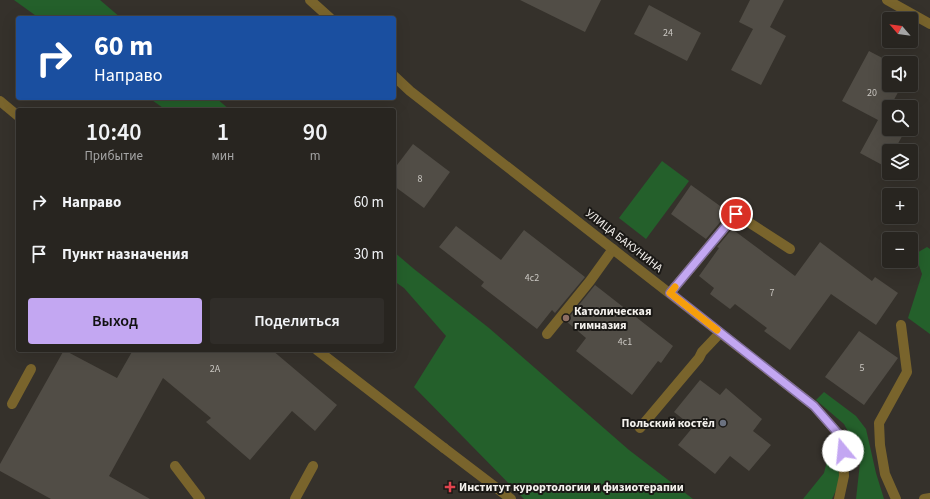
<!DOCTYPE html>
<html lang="ru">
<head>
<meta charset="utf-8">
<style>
  body { margin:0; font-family:"Source Sans 3",sans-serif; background:#302d29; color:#f1f3f6; height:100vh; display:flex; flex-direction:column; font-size:15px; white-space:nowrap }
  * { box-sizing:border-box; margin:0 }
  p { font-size:13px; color:#a5a5a5 }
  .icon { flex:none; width:22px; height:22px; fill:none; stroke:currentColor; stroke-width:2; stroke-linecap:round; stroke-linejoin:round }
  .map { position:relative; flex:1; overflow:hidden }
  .panel { position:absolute; left:16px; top:108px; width:380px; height:244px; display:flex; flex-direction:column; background:#282520; border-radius:4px; box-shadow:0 4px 16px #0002,0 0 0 1px #44423e }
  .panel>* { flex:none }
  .guide { position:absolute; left:16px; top:16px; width:380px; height:84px; border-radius:4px; box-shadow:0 4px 16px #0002,0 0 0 1px #44423e; background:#1a4fa0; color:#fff; overflow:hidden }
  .needle { width:26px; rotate:298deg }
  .buttons { position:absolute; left:882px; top:12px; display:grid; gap:8px }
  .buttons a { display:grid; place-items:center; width:36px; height:36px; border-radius:4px; background:#282520; box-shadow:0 4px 16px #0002,0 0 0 1px #44423e; font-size:20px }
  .pin { position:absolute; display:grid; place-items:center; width:34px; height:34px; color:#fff; margin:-17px; border:2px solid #fff; border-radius:50%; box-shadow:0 1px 4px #0007 }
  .me { position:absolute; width:44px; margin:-22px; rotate:343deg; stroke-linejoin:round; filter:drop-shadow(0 0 3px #0008) }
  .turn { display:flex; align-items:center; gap:14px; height:84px; padding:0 12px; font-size:18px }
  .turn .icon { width:52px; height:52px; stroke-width:2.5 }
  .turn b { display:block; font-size:28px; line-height:34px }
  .eta { display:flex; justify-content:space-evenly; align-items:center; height:68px; text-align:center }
  .eta b { font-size:24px; font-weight:600; line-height:28px }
  .primary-button { display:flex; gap:8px; margin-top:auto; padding:8px 12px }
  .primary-button a { flex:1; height:46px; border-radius:4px; background:#c3a7f2; color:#111; font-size:16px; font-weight:600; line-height:46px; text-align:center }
  .primary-button a+a { background:#302d29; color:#f1f3f6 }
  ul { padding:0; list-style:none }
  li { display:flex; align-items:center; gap:12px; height:52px; padding:0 12px }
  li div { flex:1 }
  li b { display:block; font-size:15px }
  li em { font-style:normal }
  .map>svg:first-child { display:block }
</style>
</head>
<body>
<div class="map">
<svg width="930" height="499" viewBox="0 0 930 499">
  <rect width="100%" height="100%" fill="#35312b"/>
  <g fill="#24602b">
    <polygon points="14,0 100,0 121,18 39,18"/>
    <polygon points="149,98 216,98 230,110 166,110"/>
    <polygon points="662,161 689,181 646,239 619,218"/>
    <polygon points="927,247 930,249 930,334 908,318 922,274 915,254"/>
    <polygon points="394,252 414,269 489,328 629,450 693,499 524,499 414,387 446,336 404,288 394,281"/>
    <polygon points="824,392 856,416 866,429 876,473 884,499 856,499 860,463 854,443 844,424 816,400"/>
    <polygon points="826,455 837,459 840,482 832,499 803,499 824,473 826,465"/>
  </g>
  <g fill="#514d46">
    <polygon points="520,0 601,0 585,32"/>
    <polygon points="750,0 784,0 770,27 786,36 761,85 731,70 753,29 739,22"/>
    <polygon points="649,5 701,33 687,61 634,34"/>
    <polygon points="869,51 892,63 889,63 889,85 902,85 890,107 889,107 889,129 906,129 894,151 889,151 889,161 886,167 860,153 878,120 842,101"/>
    <polygon points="413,144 450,172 424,208 394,186 394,169"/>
    <polygon points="691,185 727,211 721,221 706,239 671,214"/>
    <polygon points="456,226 501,260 524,230 585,277 555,313 552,310 537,329 481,286 484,282 439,247"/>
    <polygon points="732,229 795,276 820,242 872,281 875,277 898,293 876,325 831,294 790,350 764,331 767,328 735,304 730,309 710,294 714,288 699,276 719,248 717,247"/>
    <polygon points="595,285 673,346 661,363 658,361 632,395 576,351 586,338 566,321"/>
    <polygon points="859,331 898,358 864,405 825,377"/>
    <polygon points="64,350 117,378 133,350 272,350 337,405 315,431 292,411 250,460 206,422 211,418 163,378 109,476 150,499 51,499 0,471 0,464"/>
    <polygon points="700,380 720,395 726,388 762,419 753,431 771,445 749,471 730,456 715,474 678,445 693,427 674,412"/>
  </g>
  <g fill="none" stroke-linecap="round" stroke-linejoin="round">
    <g stroke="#79642c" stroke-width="10">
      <polyline points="670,293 736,214 790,249"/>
      <polyline points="547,334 590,281 613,249"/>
      <polyline points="12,404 31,369"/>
      <polyline points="640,428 699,358 702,352 720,333"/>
      <polyline points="444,448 511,499"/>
      <polyline points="175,466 200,499"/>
      <polyline points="295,499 313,466"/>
      <polyline points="896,499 885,474 880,445 879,423 907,372 901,325"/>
      <polyline points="924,499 930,498"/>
    </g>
    <g stroke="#79642c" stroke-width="10">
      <polyline points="310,0 330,18"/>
      <polyline points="887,0 930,24"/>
      <polyline points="394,76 410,91 814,406 842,438 844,476 839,499"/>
      <polyline points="0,101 18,116"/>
      <polyline points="317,350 444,448"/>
    </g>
  </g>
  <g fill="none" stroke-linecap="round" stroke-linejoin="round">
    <defs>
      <polyline id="route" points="736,214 670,293 814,406 842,438 843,451"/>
    </defs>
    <use href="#route" stroke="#7f6d9d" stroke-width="10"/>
    <use href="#route" stroke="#c3a7f2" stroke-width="7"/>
    <polyline stroke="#f59e0b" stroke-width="7" points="675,287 670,293 717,330"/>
  </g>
  <circle fill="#8d6e63" stroke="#1b1916" stroke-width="1.5" cx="566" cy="318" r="4"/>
  <circle fill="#6b7280" stroke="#1b1916" stroke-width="1.5" cx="723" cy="423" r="4"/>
  <path fill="#e0444e" stroke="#1b1916" stroke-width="1.5" d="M448 481h4v4h4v4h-4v4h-4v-4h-4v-4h4z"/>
  <g text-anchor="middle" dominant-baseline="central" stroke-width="4" stroke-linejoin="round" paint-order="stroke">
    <g font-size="10" fill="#cbc8c3">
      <text x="668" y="33">24</text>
      <text x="872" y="93">20</text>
      <text x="420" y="179">8</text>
      <text x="532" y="278">4с2</text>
      <text x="772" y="293">7</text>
      <text x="625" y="342">4с1</text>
      <text x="862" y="368">5</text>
      <text x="215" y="369">2А</text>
    </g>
    <g font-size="12" fill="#f4f1ed" stroke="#1b1916">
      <text transform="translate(624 241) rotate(38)">УЛИЦА БАКУНИНА</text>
    </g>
    <g font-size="12" font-weight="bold" fill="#f4f1ed" stroke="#1b1916" text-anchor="start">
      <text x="574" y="311">Католическая<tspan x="574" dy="14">гимназия</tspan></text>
      <text x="715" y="423" text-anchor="end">Польский костёл</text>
      <text x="459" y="487">Институт курортологии и физиотерапии</text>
    </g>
  </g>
</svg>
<div class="buttons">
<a><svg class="needle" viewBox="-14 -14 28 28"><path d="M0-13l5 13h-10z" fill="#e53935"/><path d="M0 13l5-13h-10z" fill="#a5a5a5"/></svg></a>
<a><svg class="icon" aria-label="sound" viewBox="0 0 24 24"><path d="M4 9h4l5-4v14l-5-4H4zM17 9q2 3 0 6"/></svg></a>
<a><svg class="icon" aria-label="search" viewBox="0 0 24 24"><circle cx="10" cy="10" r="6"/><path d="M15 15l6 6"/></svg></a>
<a><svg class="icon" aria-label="layers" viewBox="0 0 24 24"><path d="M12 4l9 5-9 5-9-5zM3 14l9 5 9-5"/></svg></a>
<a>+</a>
<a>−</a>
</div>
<div class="pin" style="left:736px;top:214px;background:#d93025"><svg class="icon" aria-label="arrive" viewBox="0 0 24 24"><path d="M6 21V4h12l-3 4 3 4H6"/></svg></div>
<svg class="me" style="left:843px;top:451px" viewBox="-20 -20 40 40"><circle r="19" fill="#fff"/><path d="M0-13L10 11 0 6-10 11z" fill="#c3a7f2"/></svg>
<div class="guide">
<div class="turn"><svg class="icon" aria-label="right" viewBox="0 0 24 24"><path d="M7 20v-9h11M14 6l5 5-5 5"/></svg><div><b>60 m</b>Направо</div></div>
</div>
<section class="panel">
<div class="eta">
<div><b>10:40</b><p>Прибытие</p></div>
<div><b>1</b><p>мин</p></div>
<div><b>90</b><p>m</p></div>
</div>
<ul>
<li><svg class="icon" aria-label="right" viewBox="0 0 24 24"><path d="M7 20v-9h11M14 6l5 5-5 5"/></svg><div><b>Направо</b></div><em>60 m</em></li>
<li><svg class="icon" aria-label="arrive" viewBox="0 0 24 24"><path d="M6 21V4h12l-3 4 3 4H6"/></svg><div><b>Пункт назначения</b></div><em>30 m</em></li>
</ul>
<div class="primary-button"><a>Выход</a><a>Поделиться</a></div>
</section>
</div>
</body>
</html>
